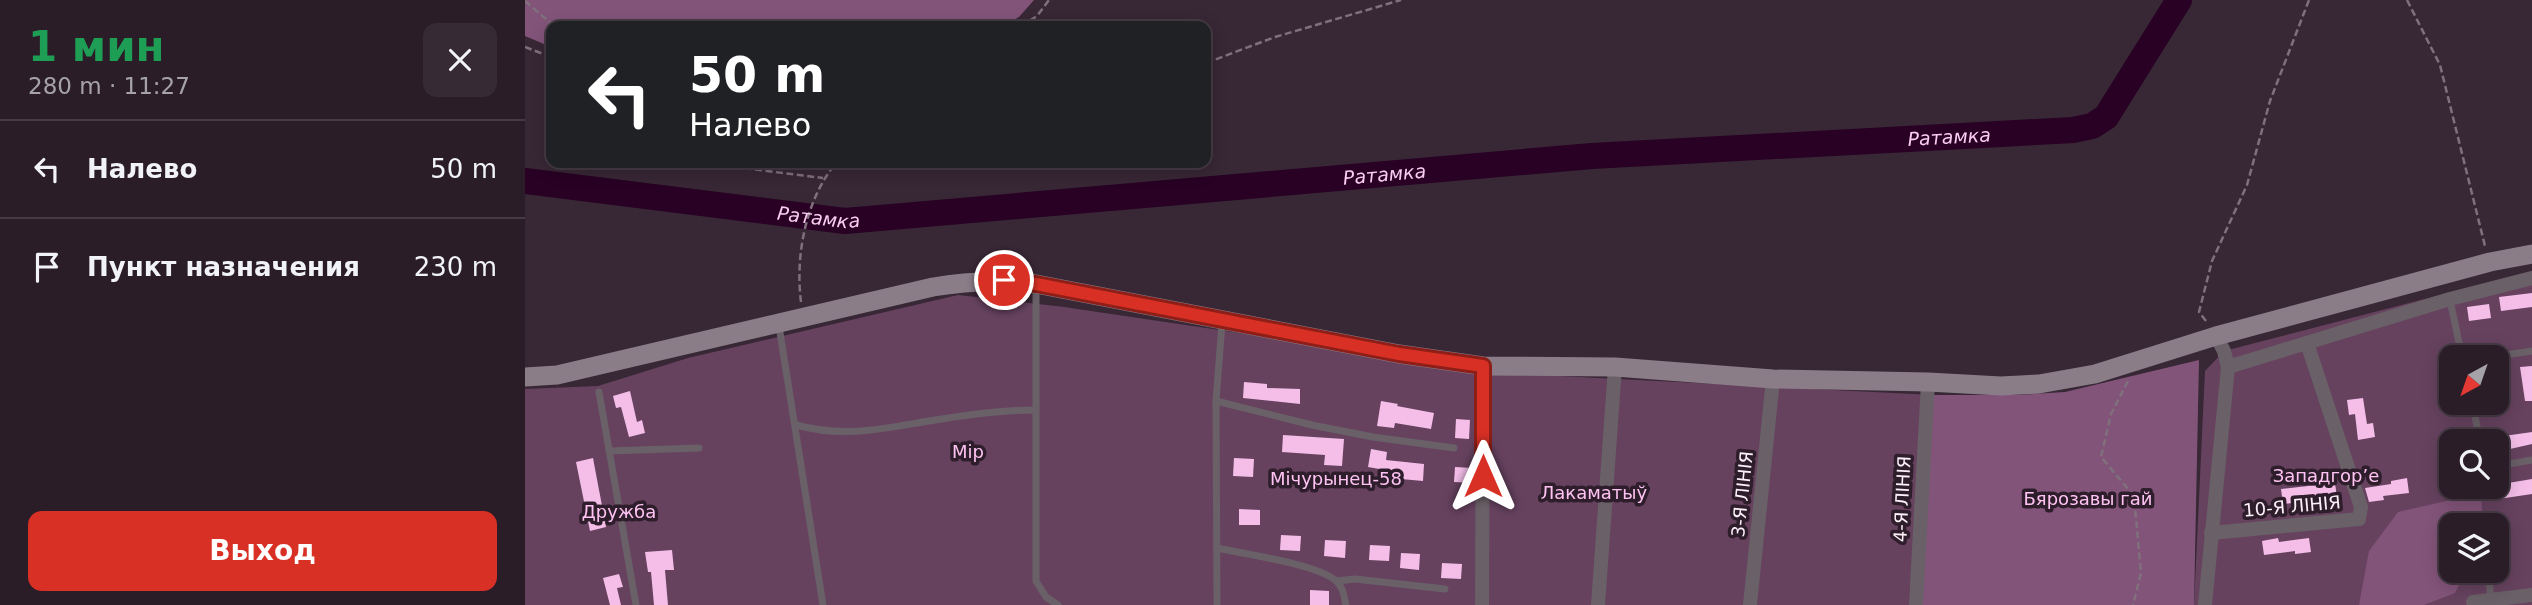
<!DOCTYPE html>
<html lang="ru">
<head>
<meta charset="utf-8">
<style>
  body { margin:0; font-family:"DejaVu Sans",sans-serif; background:#362a34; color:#f1f3f6; height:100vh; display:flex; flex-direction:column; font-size:26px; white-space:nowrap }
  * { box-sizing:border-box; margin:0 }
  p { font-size:23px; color:#a5a2a8 }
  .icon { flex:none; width:38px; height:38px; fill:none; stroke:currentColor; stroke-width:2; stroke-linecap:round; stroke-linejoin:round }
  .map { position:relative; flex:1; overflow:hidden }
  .panel { display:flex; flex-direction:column; background:#2a1d28; width:525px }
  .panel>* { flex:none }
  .guide { position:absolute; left:21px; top:21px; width:665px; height:147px; border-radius:14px; box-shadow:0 4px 18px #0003,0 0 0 2px #463b45; background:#202124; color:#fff; overflow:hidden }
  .needle { width:46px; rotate:220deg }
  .controls { position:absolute; left:1914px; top:345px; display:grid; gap:14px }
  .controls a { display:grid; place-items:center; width:70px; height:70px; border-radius:14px; background:#2a1d28; box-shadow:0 4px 18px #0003,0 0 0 2px #463b45; font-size:35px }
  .pin { position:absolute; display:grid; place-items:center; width:60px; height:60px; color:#fff; margin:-30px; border:4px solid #fff; border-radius:50%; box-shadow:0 2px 7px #0007 }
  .me { position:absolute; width:77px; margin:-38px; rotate:0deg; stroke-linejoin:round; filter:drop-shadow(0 0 5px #0008) }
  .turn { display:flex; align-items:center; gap:24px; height:147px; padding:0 28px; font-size:32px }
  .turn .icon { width:91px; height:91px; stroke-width:2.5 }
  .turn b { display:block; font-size:49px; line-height:60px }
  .round { display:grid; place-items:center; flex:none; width:74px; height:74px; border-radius:14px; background:#362a34 }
  .headline { display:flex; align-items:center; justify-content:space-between; height:119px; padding:0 28px }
  h1 { font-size:42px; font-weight:800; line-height:52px; color:#1e9e55 }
  .cta { display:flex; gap:14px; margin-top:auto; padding:14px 28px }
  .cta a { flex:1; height:80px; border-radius:14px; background:#d93025; color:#fff; font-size:28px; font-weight:800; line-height:80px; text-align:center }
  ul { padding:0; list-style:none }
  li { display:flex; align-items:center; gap:21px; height:98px; padding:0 28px; border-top:2px solid #463b45 }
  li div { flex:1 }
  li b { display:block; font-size:26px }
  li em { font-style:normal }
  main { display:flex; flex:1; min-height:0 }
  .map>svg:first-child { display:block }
</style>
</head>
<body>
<main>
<section class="panel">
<div class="headline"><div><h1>1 мин</h1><p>280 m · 11:27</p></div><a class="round"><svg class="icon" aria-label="close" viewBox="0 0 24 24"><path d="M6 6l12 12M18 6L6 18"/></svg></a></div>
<ul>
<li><svg class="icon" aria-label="left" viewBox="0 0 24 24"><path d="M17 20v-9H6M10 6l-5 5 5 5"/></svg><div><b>Налево</b></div><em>50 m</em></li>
<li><svg class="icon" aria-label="arrive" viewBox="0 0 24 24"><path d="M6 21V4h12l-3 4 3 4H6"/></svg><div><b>Пункт назначения</b></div><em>230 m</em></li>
</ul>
<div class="cta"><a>Выход</a></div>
</section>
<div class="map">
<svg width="2007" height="605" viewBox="0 0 2007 605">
  <rect width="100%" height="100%" fill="#382735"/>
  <g fill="#66425f" fill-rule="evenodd">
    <path d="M 2007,271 L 2007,605 L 1669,605 L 1680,371 L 1699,351 ZM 1927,357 L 1972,357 L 1972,402 L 1927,402 ZM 1927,441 L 1972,441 L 1972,486 L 1927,486 ZM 1927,525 L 1972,525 L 1972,570 L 1927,570 Z"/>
    <polygon points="433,295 539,307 708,332 954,372 1408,395 1395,605 0,605 0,389 73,386 163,358"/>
  </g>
  <g fill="#83547a">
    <polygon points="0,0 509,0 494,17 479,26 181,26 177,24 176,26 26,26 26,47 0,36"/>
    <polygon points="1674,360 1669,605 1395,605 1408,395 1493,395 1540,392"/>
    <polygon points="1956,496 1958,525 1927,525 1927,570 1941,571 1930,593 1899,605 1834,605 1844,551 1873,512 1930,499"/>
  </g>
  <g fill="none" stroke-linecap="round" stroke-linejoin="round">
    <path stroke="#280124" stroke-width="26" id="s1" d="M 0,181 L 320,221 L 1067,156 L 1548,130 L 1567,126 L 1581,117 L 1654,0"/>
  </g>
  <g fill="#f4bee9">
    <polygon points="2007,293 2007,307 1976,311 1974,297"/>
    <polygon points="1964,304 1966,318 1944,321 1942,307"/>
    <polygon points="2007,366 2007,401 2000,401 1995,367"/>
    <polygon points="719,382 742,384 742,388 775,389 775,404 718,398"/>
    <polygon points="105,391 112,422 117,420 120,433 104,437 96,407 91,408 88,396"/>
    <polygon points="1838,398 1842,424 1848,423 1850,437 1833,440 1830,414 1824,415 1822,400"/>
    <polygon points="856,401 873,404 872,406 909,413 906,429 870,423 869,428 852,426"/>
    <polygon points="931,419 945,420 944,439 930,438"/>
    <polygon points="2007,432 2007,444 1972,452 1972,437"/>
    <polygon points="758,435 819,439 817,466 799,465 800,455 757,452"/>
    <polygon points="846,449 862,452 861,460 899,464 898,481 876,479 877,473 843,467"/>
    <polygon points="68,458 81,527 65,531 51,462"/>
    <polygon points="709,458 729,459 728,477 708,476"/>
    <polygon points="930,467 948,468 948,483 929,482"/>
    <polygon points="1882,478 1884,493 1858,496 1859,500 1844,502 1840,488 1866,484 1866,481"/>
    <polygon points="2007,479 2007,494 1967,500 1965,486"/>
    <polygon points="1810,483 1812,498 1758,504 1756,489"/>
    <polygon points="714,509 735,510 735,525 714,525"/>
    <polygon points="756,535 776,536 775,551 755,550"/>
    <polygon points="1753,538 1754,542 1784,538 1786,552 1770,554 1770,551 1739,555 1737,541"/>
    <polygon points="800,540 821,541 820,558 799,556"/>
    <polygon points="845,545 865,546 864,561 844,560"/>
    <polygon points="147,550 149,570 140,570 143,605 129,605 126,572 123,572 120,552"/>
    <polygon points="876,553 895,554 894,570 875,568"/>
    <polygon points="917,563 937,564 936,579 916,578"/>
    <polygon points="94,574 98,587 92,588 96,605 85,605 78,578"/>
    <polygon points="785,590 804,591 804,605 785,605"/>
  </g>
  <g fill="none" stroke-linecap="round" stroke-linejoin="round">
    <g stroke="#7f707c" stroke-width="2.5" stroke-dasharray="7 3.5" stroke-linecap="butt">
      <polyline points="1882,0 1915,65 1960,246"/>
      <polyline points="0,1 29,26"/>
      <polyline points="496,26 512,16 524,0"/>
      <polyline points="0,47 26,57"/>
      <polyline points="681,63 750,37 876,0"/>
      <polyline points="178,163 298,178"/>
      <path d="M 276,302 C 270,255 281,199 311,163"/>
      <polyline points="1681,321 1674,312 1687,261 1722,185 1745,101 1784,0"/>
      <polyline points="1603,381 1586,414 1576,457 1609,496 1616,573 1608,605"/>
      <polyline points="1972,560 1984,559 1981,541"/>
    </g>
    <g stroke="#6a6067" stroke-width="7">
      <polyline points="511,284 511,581 521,597 533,605"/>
      <polyline points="1925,300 1937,357"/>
      <polyline points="254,326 298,605"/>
      <polyline points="1967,357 2007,351"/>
      <polyline points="74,392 111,605"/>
      <polyline points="691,401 787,425 848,437 929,448"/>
      <polyline points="1947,402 1955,441"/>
      <path d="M 271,425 C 319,438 356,429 404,421 C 439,415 474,410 511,410"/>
      <polyline points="84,451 174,448"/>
      <polyline points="1972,466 2007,460"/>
      <path d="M 692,548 C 719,554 791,564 810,580 C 818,586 819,596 821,605"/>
      <polyline points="1963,570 1966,600"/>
      <polyline points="812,581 830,579 920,589"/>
      <polyline points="692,605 691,401 697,323"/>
    </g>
    <g stroke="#6a6067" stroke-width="14">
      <polyline points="1703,367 1925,299 2007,278"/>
      <polyline points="1686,533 1834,519 1836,507 1782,343"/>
      <polyline points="1948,602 2007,595"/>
      <polyline points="957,605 958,366"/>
      <polyline points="1073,605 1090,367"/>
      <polyline points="1225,605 1248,379"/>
      <polyline points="1391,605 1403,382"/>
      <polyline points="1680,605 1703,367 1699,351 1691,336"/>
    </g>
    <path stroke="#8b7d88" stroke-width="19" d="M 0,377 L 32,375 L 408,287 C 443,281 475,280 511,284 L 874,354 L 958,366 L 1090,367 L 1248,379 L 1403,382 L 1476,386 L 1514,384 L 1570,374 L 1691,336 L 1965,262 L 2007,254"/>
  </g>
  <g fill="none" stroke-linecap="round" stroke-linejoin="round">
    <defs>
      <polyline id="route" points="479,280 511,284 874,354 958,366 958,476"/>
    </defs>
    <use href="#route" stroke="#8d1f18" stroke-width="18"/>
    <use href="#route" stroke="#d93025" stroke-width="12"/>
  </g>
  <g text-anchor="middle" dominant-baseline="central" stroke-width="7" stroke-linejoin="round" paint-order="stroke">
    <g font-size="18" fill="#fec3f2" stroke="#2e1d2b">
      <text x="443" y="451">Мір</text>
      <text x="1801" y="475">Западгорʼе</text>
      <text x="811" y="478">Мічурынец-58</text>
      <text x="1069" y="492">Лакаматыў</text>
      <text x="1563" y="498">Бярозавы гай</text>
      <text x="94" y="511">Дружба</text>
    </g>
    <g font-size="18" fill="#fcf0f9" stroke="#2e1d2b">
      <text transform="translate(1217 494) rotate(-84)">3-Я ЛІНІЯ</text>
      <text transform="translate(1377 499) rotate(-87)">4-Я ЛІНІЯ</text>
      <text transform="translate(1767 506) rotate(-5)">10-Я ЛІНІЯ</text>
    </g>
    <g font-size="19" font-style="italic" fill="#fbcef1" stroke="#2e1d2b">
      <text stroke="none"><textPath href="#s1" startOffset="1430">Ратамка</textPath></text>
      <text stroke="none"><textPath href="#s1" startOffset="864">Ратамка</textPath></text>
      <text stroke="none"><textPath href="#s1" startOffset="296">Ратамка</textPath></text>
    </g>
  </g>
</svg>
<div class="controls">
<a><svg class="needle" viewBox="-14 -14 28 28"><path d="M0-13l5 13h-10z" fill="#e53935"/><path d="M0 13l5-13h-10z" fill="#a5a2a8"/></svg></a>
<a><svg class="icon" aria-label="search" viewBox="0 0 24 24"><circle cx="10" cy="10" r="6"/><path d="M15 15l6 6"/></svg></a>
<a><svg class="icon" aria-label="layers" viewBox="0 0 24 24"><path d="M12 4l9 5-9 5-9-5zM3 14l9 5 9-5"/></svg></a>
</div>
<div class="pin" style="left:479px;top:280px;background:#d93025"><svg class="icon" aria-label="arrive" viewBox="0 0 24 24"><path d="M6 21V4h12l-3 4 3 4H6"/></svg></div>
<svg class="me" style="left:958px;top:476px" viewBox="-20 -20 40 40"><path d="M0-17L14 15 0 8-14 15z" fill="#d93025" stroke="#fff" stroke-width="4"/></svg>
<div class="guide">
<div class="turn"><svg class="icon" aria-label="left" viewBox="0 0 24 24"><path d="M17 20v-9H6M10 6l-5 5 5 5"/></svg><div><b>50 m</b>Налево</div></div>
</div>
</div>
</main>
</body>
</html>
